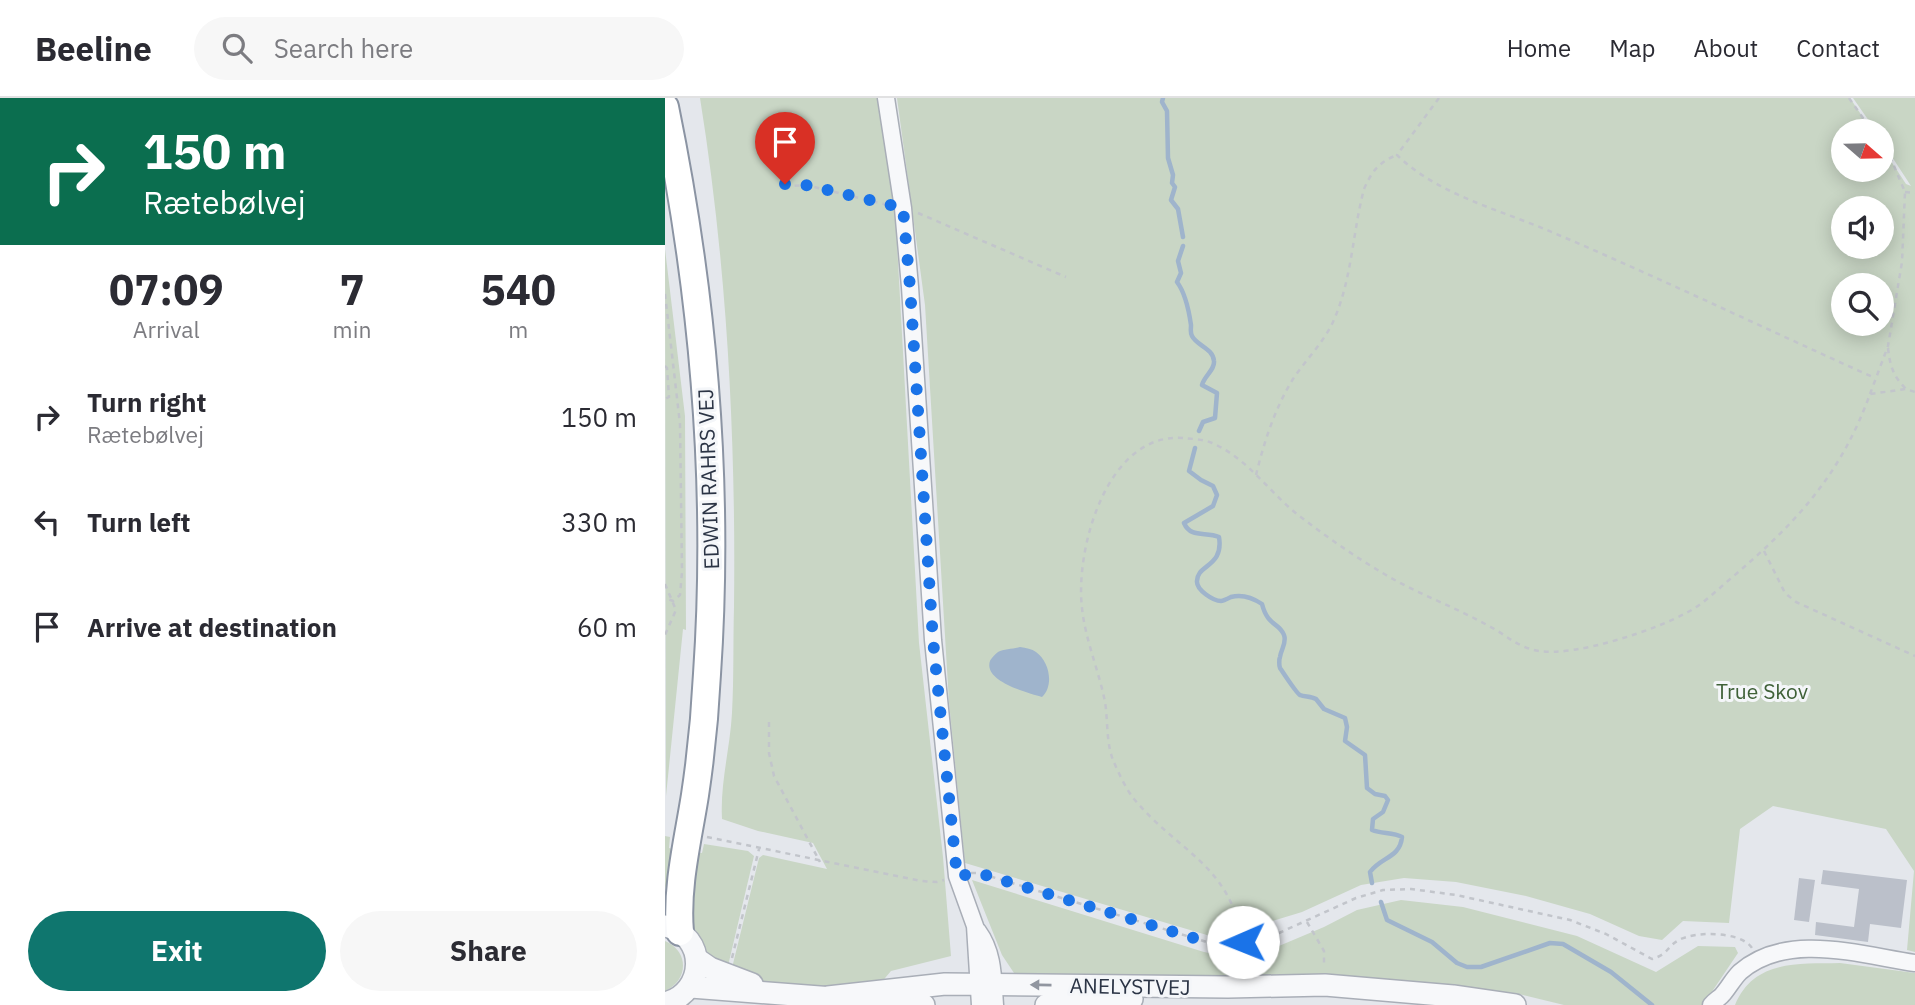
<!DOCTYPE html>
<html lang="en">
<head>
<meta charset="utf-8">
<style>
  body { margin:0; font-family:"IBM Plex Sans",sans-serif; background:#f7f7f7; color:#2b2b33; height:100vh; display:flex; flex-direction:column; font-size:26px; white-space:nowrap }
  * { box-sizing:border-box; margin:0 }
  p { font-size:23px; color:#7c7c81 }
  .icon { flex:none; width:38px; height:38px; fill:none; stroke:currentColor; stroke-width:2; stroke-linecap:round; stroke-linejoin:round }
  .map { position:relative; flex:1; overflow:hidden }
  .drawer { display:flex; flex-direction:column; background:#fff; width:665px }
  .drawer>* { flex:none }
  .guide { background:#0b6e4f; color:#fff; overflow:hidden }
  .needle { width:46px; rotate:110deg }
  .fabs { position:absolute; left:1166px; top:21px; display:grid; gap:14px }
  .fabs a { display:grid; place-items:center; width:63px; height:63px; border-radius:50%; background:#fff; box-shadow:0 4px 18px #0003; font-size:35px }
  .pin { position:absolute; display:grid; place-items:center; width:60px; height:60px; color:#fff; margin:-72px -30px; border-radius:50% 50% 50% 0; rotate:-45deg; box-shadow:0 0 7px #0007 }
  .pin .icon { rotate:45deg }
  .me { position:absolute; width:77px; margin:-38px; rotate:269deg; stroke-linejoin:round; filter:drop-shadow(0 0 5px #0008) }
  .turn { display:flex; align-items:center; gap:24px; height:147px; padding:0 28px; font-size:32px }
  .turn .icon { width:91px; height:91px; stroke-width:2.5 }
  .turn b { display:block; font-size:49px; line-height:60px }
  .eta { display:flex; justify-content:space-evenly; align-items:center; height:119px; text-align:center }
  .eta b { font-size:42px; font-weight:700; line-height:49px }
  .cta { display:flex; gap:14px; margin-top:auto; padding:14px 28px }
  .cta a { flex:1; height:80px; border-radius:42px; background:#0f766e; color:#fff; font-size:28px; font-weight:700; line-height:80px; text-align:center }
  .cta a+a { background:#f7f7f7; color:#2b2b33 }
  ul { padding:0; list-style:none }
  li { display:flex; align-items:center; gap:21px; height:105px; padding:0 28px }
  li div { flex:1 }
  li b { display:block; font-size:26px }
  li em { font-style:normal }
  header { display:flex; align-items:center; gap:42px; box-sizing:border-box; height:98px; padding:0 35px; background:#fff; border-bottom:2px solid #e1e1e2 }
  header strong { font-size:33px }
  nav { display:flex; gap:38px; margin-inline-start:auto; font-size:24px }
  .search { width:490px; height:63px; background:#f7f7f7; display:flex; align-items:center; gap:18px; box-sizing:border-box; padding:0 24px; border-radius:38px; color:#7c7c81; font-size:26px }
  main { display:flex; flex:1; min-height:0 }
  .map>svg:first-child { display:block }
</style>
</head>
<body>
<header>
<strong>Beeline</strong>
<div class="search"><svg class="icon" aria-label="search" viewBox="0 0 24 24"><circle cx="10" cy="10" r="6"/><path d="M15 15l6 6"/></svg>Search here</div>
<nav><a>Home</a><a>Map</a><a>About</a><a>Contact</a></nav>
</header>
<main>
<section class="drawer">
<div class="guide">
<div class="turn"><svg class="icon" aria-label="right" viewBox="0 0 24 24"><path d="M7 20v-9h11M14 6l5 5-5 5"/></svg><div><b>150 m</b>Rætebølvej</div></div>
</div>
<div class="eta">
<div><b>07:09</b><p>Arrival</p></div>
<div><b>7</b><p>min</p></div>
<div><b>540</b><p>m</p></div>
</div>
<ul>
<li><svg class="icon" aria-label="right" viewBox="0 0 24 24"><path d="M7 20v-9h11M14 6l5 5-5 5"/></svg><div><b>Turn right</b><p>Rætebølvej</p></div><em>150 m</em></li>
<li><svg class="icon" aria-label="left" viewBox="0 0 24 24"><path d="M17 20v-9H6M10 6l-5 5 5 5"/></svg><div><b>Turn left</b></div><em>330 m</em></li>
<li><svg class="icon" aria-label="arrive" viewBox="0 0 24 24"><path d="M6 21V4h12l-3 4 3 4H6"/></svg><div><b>Arrive at destination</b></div><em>60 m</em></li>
</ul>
<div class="cta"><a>Exit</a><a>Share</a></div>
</section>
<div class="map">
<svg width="1250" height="907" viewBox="0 0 1250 907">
  <rect width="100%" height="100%" fill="#e4e7ec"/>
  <g fill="#c9d6c5" fill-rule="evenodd">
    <path d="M 35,0 L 212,0 L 230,109 L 254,545 L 278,759 L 286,858 L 226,873 L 215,886 C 166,889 113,894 66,874 L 94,760 L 98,757 L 162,771 L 148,745 L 93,733 L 57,721 C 55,685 65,651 67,615 C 69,580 68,544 69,509 C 71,339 62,168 35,0 Z"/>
    <path d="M 232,0 L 1185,0 L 1207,33 L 1178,33 L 1178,72 L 1216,72 L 1216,48 L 1241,86 L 1246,88 L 1216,42 L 1216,33 L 1211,33 L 1188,0 L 1250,0 L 1250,854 L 1242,852 L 1249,773 L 1221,731 L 1108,708 L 1075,731 L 1064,825 L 1018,823 L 997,842 L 974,838 L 925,816 L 861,798 L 791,784 L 739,780 L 696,787 L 637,814 L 552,840 L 300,765 L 284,604 L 260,207 ZM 1178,110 L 1216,110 L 1216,149 L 1178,149 ZM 1178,187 L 1216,187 L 1216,226 L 1178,226 Z"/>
    <polygon points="0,151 20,318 21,532 18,531 1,698"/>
    <polygon points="0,738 5,739 4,750 11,752 0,791"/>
    <polygon points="39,746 83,753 89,758 62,872 45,862 20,813 28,754 37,755"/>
    <polygon points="307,782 539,854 563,859 597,855 659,829 692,812 736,802 798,809 912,838 991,874 1033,848 1070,849 1073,855 1038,907 899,907 850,895 655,882 363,879 349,875 337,857"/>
    <path d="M 0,843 C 24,853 24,882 0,893 Z"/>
    <path d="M 1175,865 L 1250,875 L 1250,907 L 1070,907 C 1089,861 1134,866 1175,865 Z"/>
  </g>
  <path fill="#9fb4cc" d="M 355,549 C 361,550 367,551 371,554 C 385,564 389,588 377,599 C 363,595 318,583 325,563 C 326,561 330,556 333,554 C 339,551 349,551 355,549 Z"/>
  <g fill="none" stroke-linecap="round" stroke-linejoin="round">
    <g stroke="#9fb4cc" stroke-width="4.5">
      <polyline points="498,0 497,4 502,13 503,60 508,77 507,85 510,89 506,102 513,111 518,139"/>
      <path d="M 518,148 L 513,163 L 516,175 L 512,184 C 521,196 524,213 526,227 C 526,232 525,234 527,238 C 532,248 548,250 549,263 C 550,272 539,278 537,287 L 552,295 L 550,320 L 538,324 L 534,333"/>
      <path d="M 530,350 L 524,373 L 536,382 L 548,388 L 552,397 L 548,408 L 519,425 C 526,441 541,433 554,439 C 559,470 531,466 532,484 C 532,492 548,503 556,503 C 558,503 564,500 566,499 C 577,496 588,500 597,506 C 603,529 614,524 619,537 C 622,545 616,551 615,559 C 614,561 614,568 615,570 C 617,573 632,596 635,597 C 640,599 646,598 651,601 L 659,611 L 680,620 L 682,629 L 680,643 L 700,657 L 702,690 L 710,696 L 720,698 L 723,702 L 718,714 L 708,721 L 707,732 C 717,736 728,734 737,739 C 735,760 716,759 705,774 L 707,785"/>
      <polyline points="716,804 722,822 767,844 792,865 802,869 816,869 885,845 898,846 946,874 987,907"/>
    </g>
  </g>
  <g fill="#bbc0ca">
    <polygon points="1158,772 1242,782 1236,830 1205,826 1203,844 1150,837 1151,824 1189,829 1194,791 1156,786"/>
    <polygon points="1134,780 1150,782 1144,824 1129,822"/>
  </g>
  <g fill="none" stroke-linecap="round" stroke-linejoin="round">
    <defs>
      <g id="minor">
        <polyline points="221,0 238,110 245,189 268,542 292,778 310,828 315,907"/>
        <path d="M 313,833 C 329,855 328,880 330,907"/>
        <path d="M 1046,907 C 1050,902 1055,900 1058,896 C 1064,889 1068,881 1075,874 C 1122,833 1195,857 1250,865"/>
      </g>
      <g id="tertiary">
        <path d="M 0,828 C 43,837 41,895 0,905"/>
        <polyline points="32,861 45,870 87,886"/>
        <polyline points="26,889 259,907"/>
        <polyline points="163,899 280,886 563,889 660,887 788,898 850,907"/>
        <polyline points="381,907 467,901"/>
      </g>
      <path id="trunk" d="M 0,9 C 38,195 55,386 42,576 C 40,617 36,657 30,697 C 23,742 11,788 15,834"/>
    </defs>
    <use href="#minor" stroke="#a9aeb7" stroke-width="19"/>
    <use href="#tertiary" stroke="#a9aeb7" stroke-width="24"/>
    <use href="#trunk" stroke="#8b94a3" stroke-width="30"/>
    <g stroke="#c2c5cb" stroke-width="2.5" stroke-dasharray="5 5" stroke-linecap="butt">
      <path d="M 774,0 L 732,57 C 773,97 836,112 889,135 C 997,181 1103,232 1210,280"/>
      <polyline points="1184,0 1207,33"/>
      <polyline points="120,86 125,88 141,87 223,107"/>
      <polyline points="1240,94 1250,95"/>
      <polyline points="253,115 401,179"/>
      <polyline points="0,196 15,326 17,474 15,497 8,503 0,500"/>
      <path d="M 1223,250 C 1225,268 1228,278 1241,291"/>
      <polyline points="0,268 2,270 4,299 0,301"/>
      <polyline points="1205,296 1223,248 1237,164 1240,94 1226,61 1216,47"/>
      <path d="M 591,377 C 599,344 610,310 628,281 C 640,263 656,247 666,228 C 687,186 687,136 699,91 C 707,73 714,64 732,57"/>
      <polyline points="1099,453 1120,495 1131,504 1250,558"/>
      <polyline points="0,486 11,512 0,537"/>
      <polyline points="104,624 104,655 109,678 155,764"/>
      <polyline points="42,739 256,783 272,784 279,782"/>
      <path d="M 306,775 L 314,775 L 555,848 L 614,835 L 691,800 L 718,792 L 746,791 L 791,797 L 905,822 L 941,836 L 987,861 C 1004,856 1001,849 1014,842 C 1030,833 1076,833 1087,850"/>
      <polyline points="642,824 659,853 659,869"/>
      <path d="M 578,844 C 565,766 513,754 469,701 C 461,691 453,674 448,662 C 441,644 443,622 440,604 C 434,573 420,541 417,510 C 410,451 442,334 518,340 C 527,341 538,341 547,345 C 584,361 605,396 637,420 C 662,439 689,458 716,474 C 750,495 788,508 822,527 C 842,537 851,549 874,553 C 910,559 991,532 1023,514 C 1038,506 1051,493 1064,482 C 1129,427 1175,379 1205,296 L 1241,291 L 1250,294"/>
      <polyline points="67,860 94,751"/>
    </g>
    <use href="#minor" stroke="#f7f8fa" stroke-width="16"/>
    <use href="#tertiary" stroke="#f7f8fa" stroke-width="21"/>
    <use href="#trunk" stroke="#fff" stroke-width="26"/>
  </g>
  <defs><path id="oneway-solid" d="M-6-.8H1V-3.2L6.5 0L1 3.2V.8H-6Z" transform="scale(1.75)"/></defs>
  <use fill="#9196a0" href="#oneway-solid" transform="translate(376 887) rotate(-179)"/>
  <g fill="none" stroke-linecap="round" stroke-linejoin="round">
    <polyline stroke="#1a73e8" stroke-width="12" stroke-dasharray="0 21.6" points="120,86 141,87 238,110 245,189 268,542 292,778 314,775 555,848 578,844"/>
  </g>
  <g text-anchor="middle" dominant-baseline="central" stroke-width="6" stroke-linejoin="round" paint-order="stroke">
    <g font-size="21" fill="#2b3445" stroke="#f4f6f9">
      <text transform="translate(43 381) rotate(-92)">EDWIN RAHRS VEJ</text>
      <text transform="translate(465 888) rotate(1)">ANELYSTVEJ</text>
    </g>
    <g font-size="21" fill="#3f6138" stroke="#f4f6f9">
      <text x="1097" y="593">True Skov</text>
    </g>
  </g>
</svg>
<div class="fabs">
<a><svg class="needle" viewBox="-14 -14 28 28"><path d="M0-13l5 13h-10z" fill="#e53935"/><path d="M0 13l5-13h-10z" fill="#7c7c81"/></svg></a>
<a><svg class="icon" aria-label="sound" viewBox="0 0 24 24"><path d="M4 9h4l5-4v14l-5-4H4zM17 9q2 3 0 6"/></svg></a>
<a><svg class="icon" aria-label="search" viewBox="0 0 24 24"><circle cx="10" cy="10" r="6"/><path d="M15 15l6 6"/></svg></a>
</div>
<div class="pin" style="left:120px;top:86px;background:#d93025"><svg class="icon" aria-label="arrive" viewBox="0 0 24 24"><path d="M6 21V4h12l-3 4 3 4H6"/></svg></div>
<svg class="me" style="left:578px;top:844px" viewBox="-20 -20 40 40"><circle r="19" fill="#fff"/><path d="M0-13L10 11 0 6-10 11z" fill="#1a73e8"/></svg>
</div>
</main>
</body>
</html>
